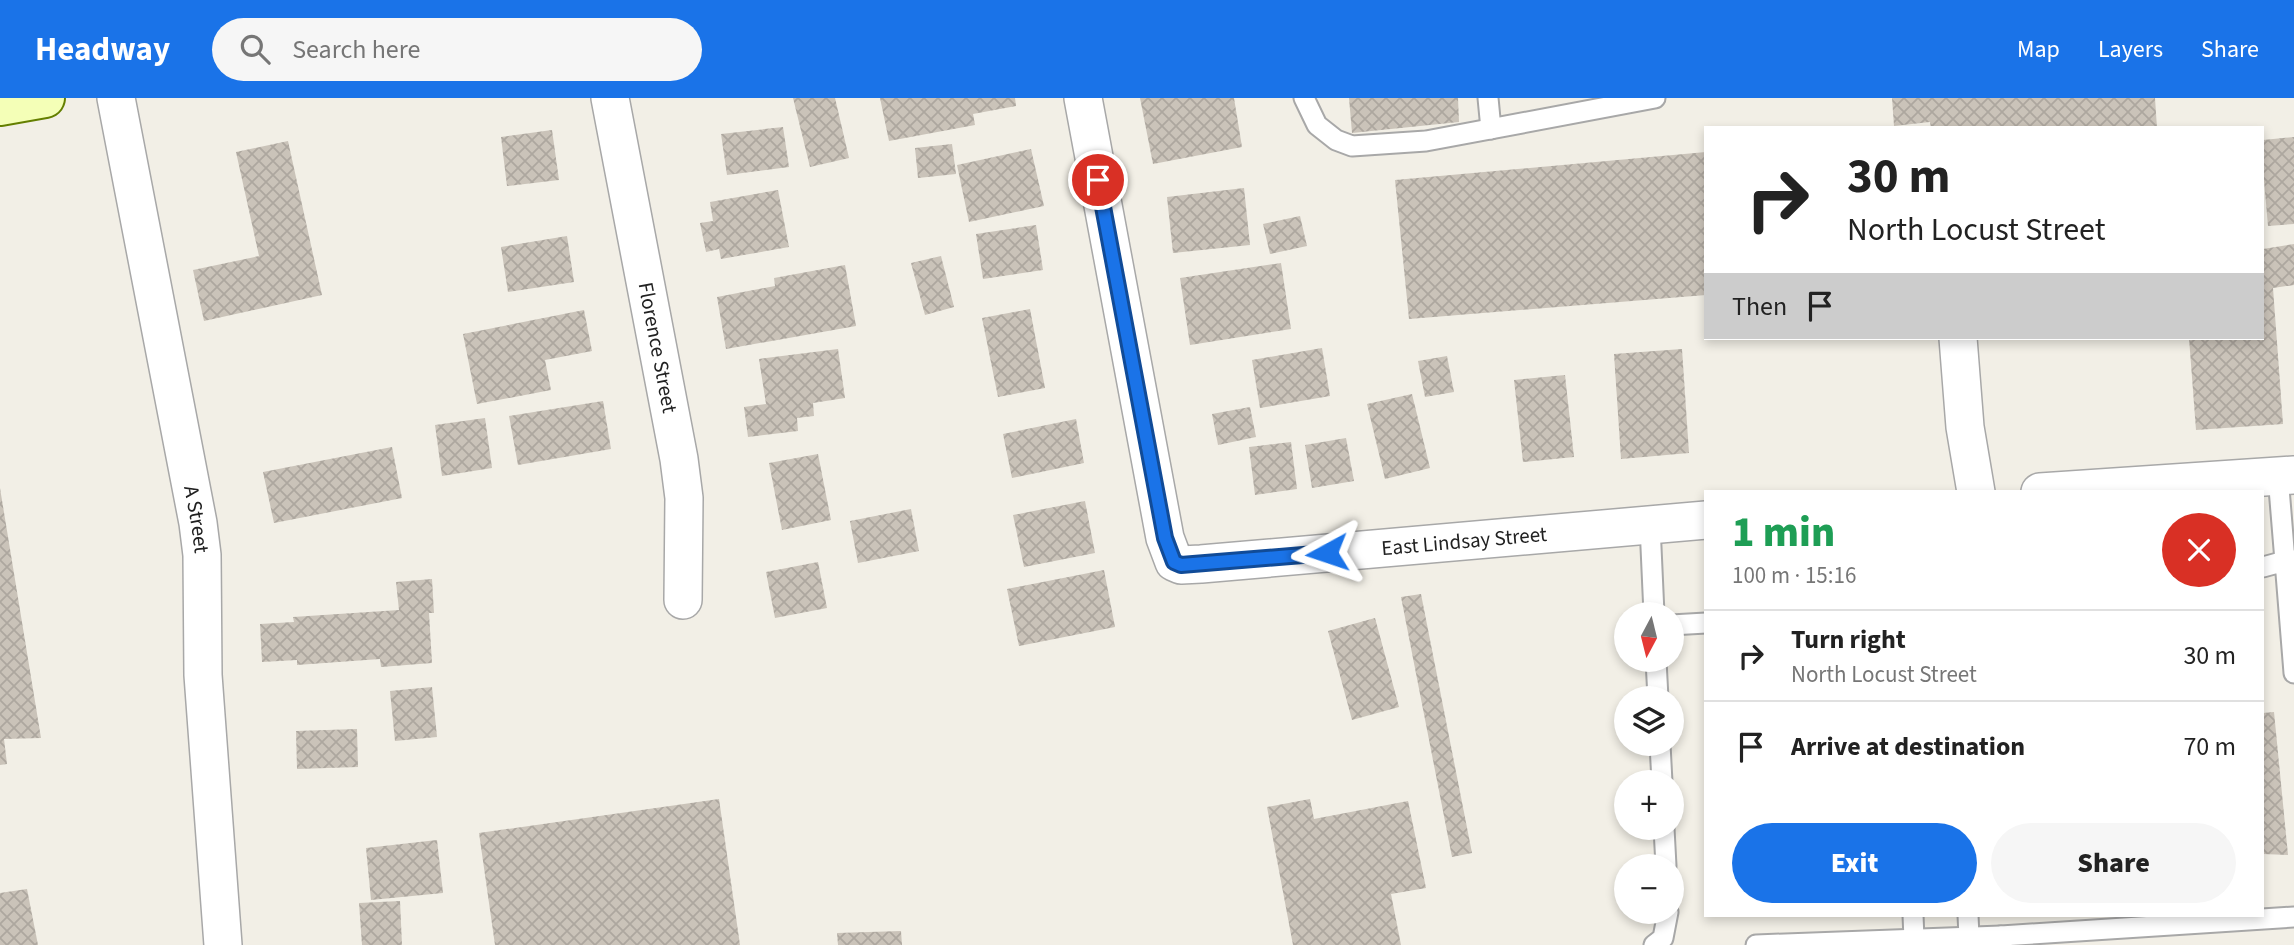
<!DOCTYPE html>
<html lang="en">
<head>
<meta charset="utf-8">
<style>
  body { margin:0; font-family:"Source Sans 3",sans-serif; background:#f6f6f6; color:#222; height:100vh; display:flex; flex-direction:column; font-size:26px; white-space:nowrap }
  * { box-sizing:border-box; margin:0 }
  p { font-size:23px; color:#767676 }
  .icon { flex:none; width:38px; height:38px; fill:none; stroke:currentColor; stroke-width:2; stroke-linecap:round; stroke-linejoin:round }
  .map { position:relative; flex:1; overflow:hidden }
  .drawer { position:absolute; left:1704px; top:392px; width:560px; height:427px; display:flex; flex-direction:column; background:#fff; border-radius:0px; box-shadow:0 4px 10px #0003 }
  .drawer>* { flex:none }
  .banner { position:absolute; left:1704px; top:28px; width:560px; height:214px; border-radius:0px; box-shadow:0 4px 10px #0003; background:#fff; color:#222; overflow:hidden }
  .needle { width:46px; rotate:187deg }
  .buttons { position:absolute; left:1614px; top:504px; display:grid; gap:14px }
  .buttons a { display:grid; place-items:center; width:70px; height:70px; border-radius:50%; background:#fff; box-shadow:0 4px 10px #0003; font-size:35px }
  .pin { position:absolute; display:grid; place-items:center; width:60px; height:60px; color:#fff; margin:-30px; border:4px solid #fff; border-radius:50%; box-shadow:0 2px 7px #0007 }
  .me { position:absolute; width:77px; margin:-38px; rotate:265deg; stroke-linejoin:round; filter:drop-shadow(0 0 5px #0008) }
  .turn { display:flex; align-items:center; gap:24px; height:147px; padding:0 28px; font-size:32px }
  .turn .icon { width:91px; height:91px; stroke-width:2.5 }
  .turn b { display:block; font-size:49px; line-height:60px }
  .then { display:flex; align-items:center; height:66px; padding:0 28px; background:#0003; gap:14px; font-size:26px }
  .round { display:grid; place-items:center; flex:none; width:74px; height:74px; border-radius:37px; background:#f6f6f6 }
  .overview { display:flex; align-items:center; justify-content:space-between; height:119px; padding:0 28px }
  h1 { font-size:42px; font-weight:800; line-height:52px; color:#1e9e55 }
  .action { display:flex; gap:14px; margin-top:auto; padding:14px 28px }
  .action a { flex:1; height:80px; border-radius:42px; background:#1a73e8; color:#fff; font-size:28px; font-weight:800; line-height:80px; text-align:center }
  .action a+a { background:#f6f6f6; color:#222 }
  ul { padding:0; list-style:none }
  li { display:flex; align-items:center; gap:21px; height:91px; padding:0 28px; border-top:2px solid #e0e0e0 }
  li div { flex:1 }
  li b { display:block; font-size:26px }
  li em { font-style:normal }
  header { display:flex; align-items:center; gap:42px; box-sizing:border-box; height:98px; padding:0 35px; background:#1a73e8; color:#fff }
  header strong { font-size:33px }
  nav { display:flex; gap:38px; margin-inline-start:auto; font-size:24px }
  .search { width:490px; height:63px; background:#f6f6f6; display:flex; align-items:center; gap:18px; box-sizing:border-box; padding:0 24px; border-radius:38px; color:#767676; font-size:26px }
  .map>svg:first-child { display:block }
</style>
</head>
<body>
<header>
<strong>Headway</strong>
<div class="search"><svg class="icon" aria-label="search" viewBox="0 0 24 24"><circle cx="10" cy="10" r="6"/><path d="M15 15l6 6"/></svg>Search here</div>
<nav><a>Map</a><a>Layers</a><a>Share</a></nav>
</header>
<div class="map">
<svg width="2294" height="847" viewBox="0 0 2294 847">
  <defs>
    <pattern id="building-cross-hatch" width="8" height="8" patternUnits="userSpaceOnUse" patternTransform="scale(1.75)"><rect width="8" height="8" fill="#cac3b9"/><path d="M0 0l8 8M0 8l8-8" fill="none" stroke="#ada79f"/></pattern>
  </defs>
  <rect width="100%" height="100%" fill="#f2efe6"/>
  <g fill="url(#building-cross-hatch)">
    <polygon points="793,0 835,0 849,60 810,69"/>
    <polygon points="880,0 1015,0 1016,8 973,16 975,27 889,43"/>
    <polygon points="1140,0 1234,0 1242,49 1153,66"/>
    <polygon points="1349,0 1458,0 1459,24 1352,35"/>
    <polygon points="1892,0 2155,0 2157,30 1931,30 1930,24 1894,28"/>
    <polygon points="783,29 789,69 727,77 721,36"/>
    <polygon points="552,32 559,82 507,88 501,39"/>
    <polygon points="2294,39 2294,126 2268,128 2263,71 2263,42"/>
    <polygon points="288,43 322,197 204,223 193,172 259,158 236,54"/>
    <polygon points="952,46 956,76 918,80 915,50"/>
    <polygon points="1031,51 1044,108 969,124 957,67"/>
    <polygon points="1706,54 1706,197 1409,221 1395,82"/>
    <polygon points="1244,90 1250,147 1173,155 1167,99"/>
    <polygon points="778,92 789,149 721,161 719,151 706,154 700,125 713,123 710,104"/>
    <polygon points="1300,118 1307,148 1270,156 1263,126"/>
    <polygon points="1036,127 1043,172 983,181 976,136"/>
    <polygon points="567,138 574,184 508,194 501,149"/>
    <polygon points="2294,146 2294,187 2273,190 2283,326 2196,332 2189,240 2263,240 2263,151"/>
    <polygon points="941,158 954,209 925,217 911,165"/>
    <polygon points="1281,165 1291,231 1190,247 1180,180"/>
    <polygon points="845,167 856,228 726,251 717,199 775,188 774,180"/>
    <polygon points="1030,211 1045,290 998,299 982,220"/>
    <polygon points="584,212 592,253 545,262 551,292 477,306 463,236"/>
    <polygon points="1322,250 1330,298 1260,310 1252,262"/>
    <polygon points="838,251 845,300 813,305 814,318 797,320 798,333 748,339 744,309 766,306 759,261"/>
    <polygon points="1682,251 1689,355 1621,361 1614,256"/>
    <polygon points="1447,258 1454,294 1425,299 1418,263"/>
    <polygon points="1565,277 1574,359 1523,364 1514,282"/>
    <polygon points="1412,296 1430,370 1385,381 1367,306"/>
    <polygon points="603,303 611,351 518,367 509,318"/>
    <polygon points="1250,309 1256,339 1218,347 1212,316"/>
    <polygon points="485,320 492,370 442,378 435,327"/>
    <polygon points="1076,321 1084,365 1012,380 1003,336"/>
    <polygon points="1346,340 1354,383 1312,390 1305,347"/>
    <polygon points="1291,344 1297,391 1255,397 1249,349"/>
    <polygon points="392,349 402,400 274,425 263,374"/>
    <polygon points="818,356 831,422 782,432 769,365"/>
    <polygon points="0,390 41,640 4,641 7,666 0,667"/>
    <polygon points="1085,403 1095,455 1024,469 1013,417"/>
    <polygon points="911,411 919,453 858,465 850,423"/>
    <polygon points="818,464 827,510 775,520 766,474"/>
    <polygon points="1104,472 1115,529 1019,548 1007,491"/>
    <polygon points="432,481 434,515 429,515 432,565 381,569 380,561 297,567 297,562 262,564 260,526 294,524 293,519 399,512 396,484"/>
    <polygon points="1421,496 1472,755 1452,759 1401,499"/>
    <polygon points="1375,520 1399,609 1352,622 1328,533"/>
    <polygon points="432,589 437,639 395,643 390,593"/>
    <polygon points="2274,614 2288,757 2263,756 2263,615"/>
    <polygon points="357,631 358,669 297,671 296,633"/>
    <polygon points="719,701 740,847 495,847 479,735"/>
    <polygon points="1310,701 1314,721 1408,703 1426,790 1391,796 1401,847 1293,847 1267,709"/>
    <polygon points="437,742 443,795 371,802 366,750"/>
    <polygon points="27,791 38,847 0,847 0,795"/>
    <polygon points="400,803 402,847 362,847 359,805"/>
    <polygon points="901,833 902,847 838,847 837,835"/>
  </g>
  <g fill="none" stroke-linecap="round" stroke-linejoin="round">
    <defs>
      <g id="lane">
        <polyline points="1304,0 1317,27 1336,42 1352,48 1426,43 1655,0"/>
        <polyline points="1488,0 1491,31"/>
        <polyline points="2278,378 2285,463 2294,462"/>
        <polyline points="1650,427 1654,516"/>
        <polyline points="2263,469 2285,463 2294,575"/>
        <polyline points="1671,527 1706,525"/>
        <polyline points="1656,562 1658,600"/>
        <polyline points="1660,646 1662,684"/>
        <polyline points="1664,730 1666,768"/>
        <polyline points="1913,817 1914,841"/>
        <polyline points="1968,817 1969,839"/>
        <polyline points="2001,838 2294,819"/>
        <polyline points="1654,847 1663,840 1668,814"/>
        <polyline points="1756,847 2001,838 2002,847"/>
      </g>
      <g id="street">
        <path id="s1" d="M 116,0 L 198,425 L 202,457 L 203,577 L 223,847"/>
        <path id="s2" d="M 610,0 L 679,361 L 684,400 L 683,502"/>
        <path id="s3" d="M 1083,0 L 1165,440 L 1174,464 L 1181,467 L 1201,466 L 1706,422"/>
        <polyline points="1958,240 1965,329 1976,394"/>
        <polyline points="2040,394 2294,377"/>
      </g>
      <polyline id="secondary" points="0,8 45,0"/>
    </defs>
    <use href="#lane" stroke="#a8a8a8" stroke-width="23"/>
    <use href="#street" stroke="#a8a8a8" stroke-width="40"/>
    <use href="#secondary" stroke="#647f00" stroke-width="42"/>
    <use href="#lane" stroke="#fff" stroke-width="19"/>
    <use href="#street" stroke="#fff" stroke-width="37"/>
    <use href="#secondary" stroke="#f4ffb7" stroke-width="38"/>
  </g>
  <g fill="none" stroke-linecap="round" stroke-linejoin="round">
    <defs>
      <polyline id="route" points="1098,82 1165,440 1174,464 1181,467 1327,455"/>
    </defs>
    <use href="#route" stroke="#114b97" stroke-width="18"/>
    <use href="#route" stroke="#1a73e8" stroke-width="12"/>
  </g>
  <g text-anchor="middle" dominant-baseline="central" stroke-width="6" stroke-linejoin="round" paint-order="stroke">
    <g font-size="21" fill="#212121" stroke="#fff">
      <text stroke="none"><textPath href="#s2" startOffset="254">Florence Street</textPath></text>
      <text stroke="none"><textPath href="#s1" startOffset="429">A Street</textPath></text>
      <text stroke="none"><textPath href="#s3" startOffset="765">East Lindsay Street</textPath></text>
    </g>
  </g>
</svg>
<div class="buttons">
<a><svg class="needle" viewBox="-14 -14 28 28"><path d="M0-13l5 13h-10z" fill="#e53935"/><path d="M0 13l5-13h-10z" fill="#767676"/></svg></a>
<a><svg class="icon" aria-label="layers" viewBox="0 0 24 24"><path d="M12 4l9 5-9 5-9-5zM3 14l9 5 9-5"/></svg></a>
<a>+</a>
<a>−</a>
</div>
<div class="pin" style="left:1098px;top:82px;background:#d93025"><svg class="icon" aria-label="arrive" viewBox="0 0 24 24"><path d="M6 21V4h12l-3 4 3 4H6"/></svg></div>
<svg class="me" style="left:1327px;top:455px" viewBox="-20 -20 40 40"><path d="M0-17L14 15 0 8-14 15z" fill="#1a73e8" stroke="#fff" stroke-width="4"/></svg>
<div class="banner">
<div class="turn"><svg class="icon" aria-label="right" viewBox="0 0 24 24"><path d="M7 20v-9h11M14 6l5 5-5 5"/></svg><div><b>30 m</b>North Locust Street</div></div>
<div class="then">Then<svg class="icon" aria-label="arrive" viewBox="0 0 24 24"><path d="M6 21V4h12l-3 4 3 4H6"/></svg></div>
</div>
<section class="drawer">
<div class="overview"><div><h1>1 min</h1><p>100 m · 15:16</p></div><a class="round" style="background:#d93025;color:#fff"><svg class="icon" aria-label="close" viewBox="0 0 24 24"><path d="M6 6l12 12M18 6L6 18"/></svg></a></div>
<ul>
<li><svg class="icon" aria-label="right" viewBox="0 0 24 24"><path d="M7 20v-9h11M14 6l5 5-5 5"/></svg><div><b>Turn right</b><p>North Locust Street</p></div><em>30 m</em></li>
<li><svg class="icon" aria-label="arrive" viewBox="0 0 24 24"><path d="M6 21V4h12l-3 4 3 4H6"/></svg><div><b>Arrive at destination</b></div><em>70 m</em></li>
</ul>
<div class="action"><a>Exit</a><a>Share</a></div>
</section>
</div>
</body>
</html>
